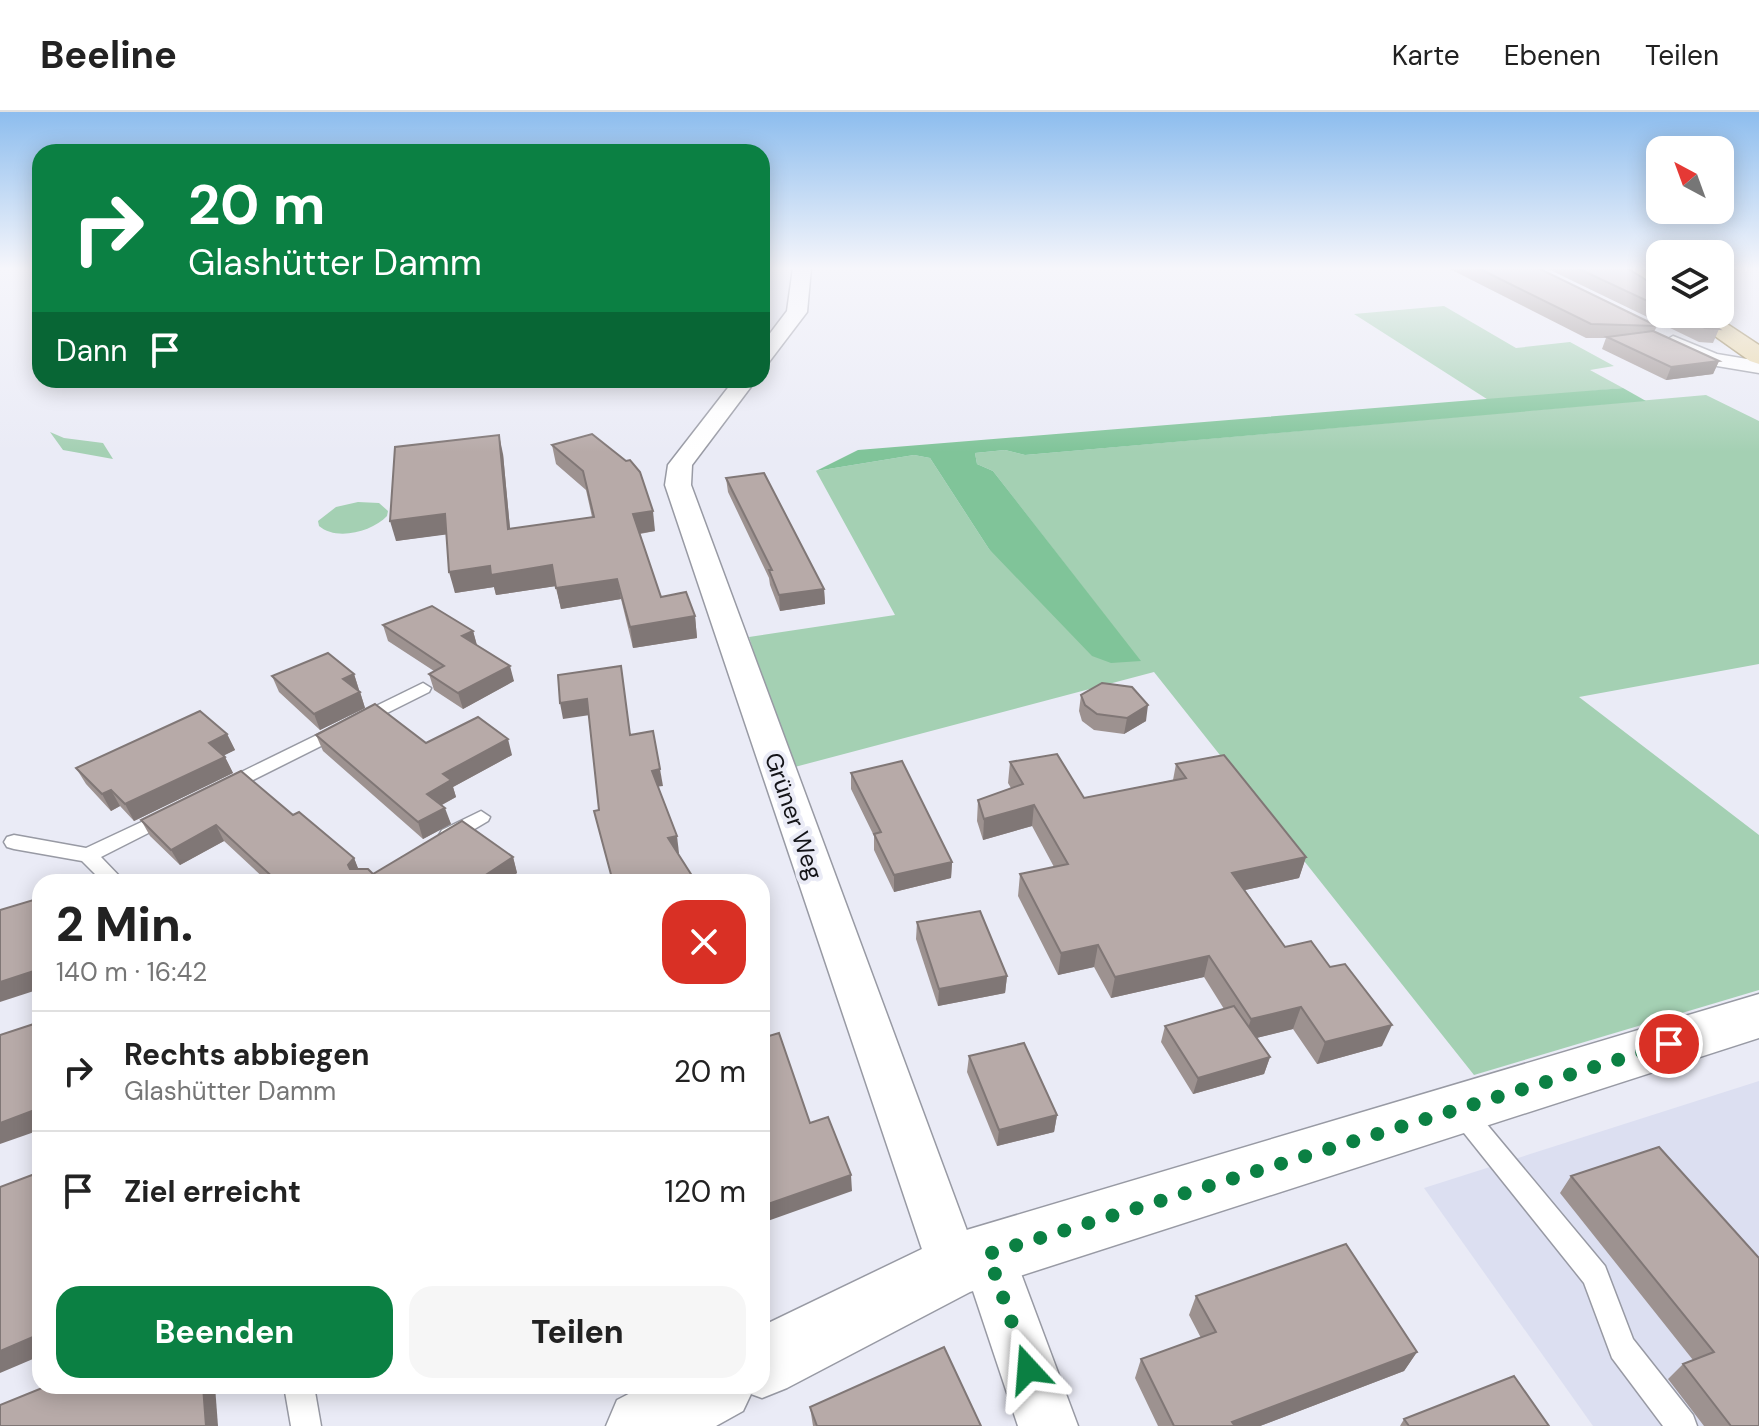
<!DOCTYPE html>
<html lang="de">
<head>
<meta charset="utf-8">
<style>
  body { margin:0; font-family:"DM Sans",sans-serif; background:#f6f6f6; color:#222; height:100vh; display:flex; flex-direction:column; font-size:30px; white-space:nowrap }
  * { box-sizing:border-box; margin:0 }
  p { font-size:26px; color:#767676 }
  .icon { flex:none; width:44px; height:44px; fill:none; stroke:currentColor; stroke-width:2; stroke-linecap:round; stroke-linejoin:round }
  .map { position:relative; flex:1; overflow:hidden }
  .panel { position:absolute; left:32px; top:762px; width:738px; height:520px; display:flex; flex-direction:column; background:#fff; border-radius:24px; box-shadow:0 4px 20px #0003 }
  .panel>* { flex:none }
  .banner { position:absolute; left:32px; top:32px; width:738px; height:244px; border-radius:24px; box-shadow:0 4px 20px #0003; background:#0b8043; color:#fff; overflow:hidden }
  .needle { width:52px; rotate:319deg }
  .tools { position:absolute; left:1646px; top:24px; display:grid; gap:16px }
  .tools a { display:grid; place-items:center; width:88px; height:88px; border-radius:16px; background:#fff; box-shadow:0 4px 20px #0003; font-size:40px }
  .pin { position:absolute; display:grid; place-items:center; width:68px; height:68px; color:#fff; margin:-34px; border:4px solid #fff; border-radius:50%; box-shadow:0 2px 8px #0007 }
  .me { position:absolute; width:88px; margin:-44px; rotate:341deg; stroke-linejoin:round; filter:drop-shadow(0 0 6px #0008) }
  .turn { display:flex; align-items:center; gap:28px; height:168px; padding:0 24px; font-size:36px }
  .turn .icon { width:104px; height:104px; stroke-width:2.5 }
  .turn b { display:block; font-size:56px; line-height:68px }
  .then { display:flex; align-items:center; height:76px; padding:0 24px; background:#0003; gap:16px; font-size:30px }
  .round { display:grid; place-items:center; flex:none; width:84px; height:84px; border-radius:24px; background:#f6f6f6 }
  .overview { display:flex; align-items:center; justify-content:space-between; height:136px; padding:0 24px }
  h1 { font-size:48px; font-weight:800; line-height:60px }
  .primary-button { display:flex; gap:16px; margin-top:auto; padding:16px 24px }
  .primary-button a { flex:1; height:92px; border-radius:24px; background:#0b8043; color:#fff; font-size:32px; font-weight:800; line-height:92px; text-align:center }
  .primary-button a+a { background:#f6f6f6; color:#222 }
  ul { padding:0; list-style:none }
  li { display:flex; align-items:center; gap:24px; height:120px; padding:0 24px; border-top:2px solid #e0e0e0 }
  li div { flex:1 }
  li b { display:block; font-size:30px }
  li em { font-style:normal }
  header { display:flex; align-items:center; gap:48px; box-sizing:border-box; height:112px; padding:0 40px; background:#fff; border-bottom:2px solid #e0e0e0 }
  header strong { font-size:38px }
  nav { display:flex; gap:44px; margin-inline-start:auto; font-size:28px }
  .map>svg:first-child { display:block }
</style>
</head>
<body>
<header>
<strong>Beeline</strong>
<nav><a>Karte</a><a>Ebenen</a><a>Teilen</a></nav>
</header>
<div class="map">
<svg width="1759" height="1314" viewBox="0 0 1759 1314">
  <rect width="100%" height="100%" fill="#eaebf6"/>
  <polygon fill="#dcdff1" points="1759,969 1759,1314 1593,1314 1424,1076"/>
  <g fill="#a4d0b3">
    <polygon points="1444,194 1516,236 1570,230 1614,254 1590,258 1623,276 1490,289 1354,202"/>
    <polygon points="1706,283 1759,309 1759,552 1579,585 1759,723 1759,878 1474,963 1154,560 791,656 749,525 895,503 816,359 914,343 930,346 989,437 1140,549 993,359 977,352 975,341 1005,338 1025,343"/>
    <polygon points="50,320 64,326 103,331 113,347 63,338"/>
    <path d="M 358,390 L 379,391 L 388,399 L 387,404 C 372,420 336,429 319,414 L 318,409 L 336,395 Z"/>
  </g>
  <polygon fill="#80c499" points="1623,276 1646,289 1025,343 1005,338 975,341 977,352 993,359 1141,549 1111,551 1092,544 989,437 930,346 914,343 816,359 858,338"/>
  <g fill="none" stroke-linecap="round" stroke-linejoin="round">
    <defs>
      <g id="service">
        <polygon points="423,571 431,576 429,580 233,678 227,680 218,674 221,670"/>
        <polygon points="165,699 174,705 172,709 101,745 125,770 103,770 82,749 14,737 7,735 4,730 7,725 14,723 86,736"/>
        <polygon points="481,699 490,705 488,709 456,728 442,728 439,723 442,718"/>
        <polygon points="1461,988 1470,992 1605,1154 1633,1227 1693,1303 1697,1314 1663,1314 1612,1246 1584,1171 1452,1006 1449,999 1452,992"/>
        <polygon points="284,1274 314,1274 321,1314 291,1314"/>
      </g>
      <g id="minor">
        <polygon points="793,156 811,156 807,200 769,250 762,252 762,232 787,199"/>
        <polygon points="1673,224 1717,242 1759,249 1759,261 1705,252 1666,234 1663,230"/>
        <polygon points="734,268 756,268 692,353 691,373 969,1124 988,1116 1007,1124 1078,1314 1018,1314 971,1173 953,1180 934,1173 665,373 668,353"/>
      </g>
      <polygon id="tertiary" points="1759,882 1759,926 970,1180 787,1276 762,1286 751,1282 743,1299 716,1314 606,1314 617,1288 644,1274 762,1274 762,1214 953,1122"/>
      <g id="primary">
        <polygon points="1620,156 1646,156 1660,167 1660,184 1652,182"/>
        <polygon points="1684,202 1712,202 1759,233 1759,252 1750,249"/>
      </g>
    </defs>
    <use href="#service" stroke="#989aa4" stroke-width="3"/>
    <use href="#minor" stroke="#989aa4" stroke-width="3"/>
    <use href="#tertiary" stroke="#989aa4" stroke-width="3"/>
    <use href="#primary" stroke="#95814d" stroke-width="3"/>
    <use href="#service" fill="#fff" fill-rule="evenodd"/>
    <use href="#minor" fill="#fff" fill-rule="evenodd"/>
    <use href="#tertiary" fill="#fff" fill-rule="evenodd"/>
    <use href="#primary" fill="#e9d6a5" fill-rule="evenodd"/>
  </g>
  <g fill="#9d9290">
    <polygon points="1448,156 1538,156 1657,214 1654,220 1719,249 1713,262 1666,268 1602,237 1606,226 1586,226"/>
    <polygon points="1546,156 1627,156 1660,177 1660,202 1697,202 1719,217 1713,231 1699,230"/>
    <polygon points="552,333 655,419 640,422 661,485 695,504 697,526 633,536 621,487 561,497 556,474 496,483 494,475 455,481 446,422 396,429 503,342 510,417 592,405 586,378 556,352"/>
    <polygon points="726,366 824,477 825,492 780,499 770,473 769,466 728,380"/>
    <polygon points="383,513 473,519 477,533 514,569 463,597 434,578 429,562 434,559 388,529"/>
    <polygon points="354,562 359,578 358,579 360,580 365,596 320,618 279,580 272,564"/>
    <polygon points="1081,583 1146,609 1124,622 1094,618 1082,609 1079,599"/>
    <polygon points="227,622 235,638 224,643 233,661 134,709 120,694 111,699 86,672 76,656"/>
    <polygon points="316,623 426,631 512,643 453,675 456,685 442,693 451,712 423,727 323,639"/>
    <polygon points="1010,650 1084,686 1173,668 1176,652 1306,745 1299,766 1245,778 1285,835 1382,934 1317,952 1293,917 1256,926 1270,945 1264,962 1193,982 1161,930 1165,914 1224,897 1204,865 1111,886 1094,855 1058,863 1018,784 1020,762 1054,755 1032,714 983,728 977,709 978,688 1011,676 1008,671"/>
    <polygon points="851,661 952,750 951,766 894,780 874,738 874,724 851,677"/>
    <polygon points="293,703 354,746 358,757 373,762 513,745 517,761 504,770 268,770 224,729 180,753 150,724 141,708"/>
    <polygon points="917,810 1007,864 1005,881 938,894 916,827"/>
    <polygon points="969,944 1057,1003 1054,1020 997,1034 967,960"/>
    <polygon points="1571,1064 1759,1146 1759,1314 1704,1314 1668,1267 1683,1252 1693,1248 1560,1081"/>
    <polygon points="1196,1184 1417,1240 1404,1259 1260,1314 1158,1314 1135,1266 1141,1247 1201,1226 1189,1203"/>
    <polygon points="810,1295 981,1314 813,1314"/>
    <polygon points="1404,1307 1549,1314 1400,1314"/>
  </g>
  <g fill="#807776">
    <polygon points="1719,249 1713,262 1666,268 1671,255"/>
    <polygon points="499,323 503,342 512,437 508,417"/>
    <polygon points="653,399 655,419 636,422 633,402"/>
    <polygon points="445,402 450,422 396,429 390,409"/>
    <polygon points="552,453 556,474 496,483 494,475 455,481 449,460 490,454"/>
    <polygon points="617,467 621,487 561,497 556,476"/>
    <polygon points="824,477 825,492 780,499 779,483"/>
    <polygon points="695,504 697,526 633,536 630,515"/>
    <polygon points="473,519 477,534 462,524"/>
    <polygon points="510,554 514,569 463,597 458,581"/>
    <polygon points="354,562 359,578 349,583 343,567"/>
    <polygon points="360,580 365,596 320,618 314,602"/>
    <polygon points="587,587 590,603 563,607 560,591"/>
    <polygon points="1148,593 1146,609 1124,622 1127,606"/>
    <polygon points="227,622 235,638 217,647 209,631"/>
    <polygon points="508,627 512,643 453,675 456,685 432,698 427,682 443,662"/>
    <polygon points="225,645 233,661 134,709 125,692"/>
    <polygon points="660,657 663,674 655,675 652,659"/>
    <polygon points="111,678 120,694 111,699 102,682"/>
    <polygon points="1034,693 1032,714 983,728 984,707"/>
    <polygon points="445,696 451,712 423,727 418,710"/>
    <polygon points="216,713 224,729 180,753 171,738"/>
    <polygon points="677,724 679,741 671,743 668,726"/>
    <polygon points="513,745 517,761 504,770 475,770"/>
    <polygon points="1306,745 1299,766 1227,782 1232,761"/>
    <polygon points="354,746 360,761 354,768 348,753"/>
    <polygon points="952,750 951,766 894,780 894,763"/>
    <polygon points="1098,833 1094,855 1058,863 1061,841"/>
    <polygon points="1209,844 1204,865 1111,886 1115,865"/>
    <polygon points="40,857 40,877 0,890 0,870"/>
    <polygon points="1007,864 1005,881 938,894 939,877"/>
    <polygon points="1301,895 1293,917 1244,929 1251,907"/>
    <polygon points="1392,913 1382,934 1317,952 1325,930"/>
    <polygon points="1270,945 1264,962 1193,982 1198,966"/>
    <polygon points="40,996 40,1018 0,1032 0,1011"/>
    <polygon points="1057,1003 1054,1020 997,1034 999,1018"/>
    <polygon points="851,1063 852,1079 762,1111 762,1094"/>
    <polygon points="40,1222 40,1244 0,1261 0,1239"/>
    <polygon points="1417,1240 1404,1259 1260,1314 1230,1314 1232,1310"/>
    <polygon points="203,1274 215,1274 218,1314 206,1314"/>
    <polygon points="480,1274 493,1274 483,1279"/>
  </g>
  <g fill="#b7aaa8" stroke="#807776" stroke-width="2">
    <polygon points="1478,156 1538,156 1657,214 1591,212"/>
    <polygon points="1577,156 1627,156 1632,159 1660,177 1660,195"/>
    <polygon points="1675,202 1697,202 1719,217 1705,216"/>
    <polygon points="1653,219 1719,249 1671,255 1607,225"/>
    <polygon points="592,322 626,349 630,348 640,360 653,399 633,402 661,485 686,480 695,504 630,515 617,467 556,476 552,453 491,463 490,454 449,460 445,402 390,409 395,335 499,323 508,417 594,405 583,359 552,333"/>
    <polygon points="764,361 824,477 779,483 769,458 772,458 726,366"/>
    <polygon points="432,494 473,519 462,524 510,554 458,581 429,562 444,554 383,513"/>
    <polygon points="328,541 354,562 343,567 360,580 314,602 272,564"/>
    <polygon points="621,554 630,623 653,619 660,657 652,659 677,724 668,726 696,770 613,770 594,699 599,698 587,587 560,591 558,563"/>
    <polygon points="1102,571 1132,575 1148,593 1127,606 1097,602 1085,593 1081,583"/>
    <polygon points="375,592 426,631 478,605 508,627 443,662 451,668 427,682 445,696 418,710 316,623"/>
    <polygon points="200,599 227,622 209,631 225,645 125,692 111,678 102,682 76,656"/>
    <polygon points="1057,642 1084,686 1186,666 1176,652 1224,643 1306,745 1232,761 1285,835 1311,829 1330,855 1345,852 1392,913 1325,930 1301,895 1251,907 1209,844 1115,865 1098,833 1061,841 1020,762 1068,752 1034,693 984,707 978,688 1023,672 1010,650"/>
    <polygon points="902,649 952,750 894,763 874,722 881,720 851,661"/>
    <polygon points="241,659 293,703 299,700 354,746 348,753 350,757 368,757 373,762 462,709 513,745 475,770 278,770 216,713 171,738 141,708"/>
    <polygon points="40,786 40,857 0,870 0,798"/>
    <polygon points="980,799 1007,864 939,877 917,810"/>
    <polygon points="1234,894 1270,945 1198,966 1165,914"/>
    <polygon points="40,910 40,996 0,1011 0,923"/>
    <polygon points="779,921 810,1011 828,1005 851,1063 762,1094 762,926"/>
    <polygon points="1024,931 1057,1003 999,1018 969,944"/>
    <polygon points="1659,1035 1759,1146 1759,1314 1731,1314 1683,1252 1714,1240 1571,1064"/>
    <polygon points="40,1060 40,1222 0,1239 0,1075"/>
    <polygon points="1346,1132 1417,1240 1232,1310 1235,1314 1174,1314 1141,1247 1216,1220 1196,1184"/>
    <polygon points="944,1235 981,1314 817,1314 810,1295"/>
    <polygon points="1514,1264 1549,1314 1409,1314 1404,1307"/>
    <polygon points="47,1274 203,1274 206,1314 0,1314 0,1293"/>
  </g>
  <linearGradient id="sky" x2="0" y2="1"><stop stop-color="#8dbdee"/><stop offset="0.46" stop-color="#f6f6fb"/><stop offset="1" stop-color="#f6f6fb" stop-opacity="0"/></linearGradient>
  <rect width="1759" height="340" fill="url(#sky)"/>
  <g fill="none" stroke-linecap="round" stroke-linejoin="round">
    <polyline stroke="#0b8043" stroke-width="14" stroke-dasharray="0 25.2" points="1028,1257 988,1142 1669,932"/>
  </g>
  <g text-anchor="middle" dominant-baseline="central" stroke-width="8" stroke-linejoin="round" paint-order="stroke">
    <g font-size="24" fill="#141418" stroke="#eaebf6">
      <text transform="translate(794 704) rotate(71)">Grüner Weg</text>
    </g>
  </g>
</svg>
<div class="tools">
<a><svg class="needle" viewBox="-14 -14 28 28"><path d="M0-13l5 13h-10z" fill="#e53935"/><path d="M0 13l5-13h-10z" fill="#767676"/></svg></a>
<a><svg class="icon" aria-label="layers" viewBox="0 0 24 24"><path d="M12 4l9 5-9 5-9-5zM3 14l9 5 9-5"/></svg></a>
</div>
<div class="pin" style="left:1669px;top:932px;background:#d93025"><svg class="icon" aria-label="arrive" viewBox="0 0 24 24"><path d="M6 21V4h12l-3 4 3 4H6"/></svg></div>
<svg class="me" style="left:1028px;top:1257px" viewBox="-20 -20 40 40"><path d="M0-17L14 15 0 8-14 15z" fill="#0b8043" stroke="#fff" stroke-width="4"/></svg>
<div class="banner">
<div class="turn"><svg class="icon" aria-label="right" viewBox="0 0 24 24"><path d="M7 20v-9h11M14 6l5 5-5 5"/></svg><div><b>20 m</b>Glashütter Damm</div></div>
<div class="then">Dann<svg class="icon" aria-label="arrive" viewBox="0 0 24 24"><path d="M6 21V4h12l-3 4 3 4H6"/></svg></div>
</div>
<section class="panel">
<div class="overview"><div><h1>2 Min.</h1><p>140 m · 16:42</p></div><a class="round" style="background:#d93025;color:#fff"><svg class="icon" aria-label="close" viewBox="0 0 24 24"><path d="M6 6l12 12M18 6L6 18"/></svg></a></div>
<ul>
<li><svg class="icon" aria-label="right" viewBox="0 0 24 24"><path d="M7 20v-9h11M14 6l5 5-5 5"/></svg><div><b>Rechts abbiegen</b><p>Glashütter Damm</p></div><em>20 m</em></li>
<li><svg class="icon" aria-label="arrive" viewBox="0 0 24 24"><path d="M6 21V4h12l-3 4 3 4H6"/></svg><div><b>Ziel erreicht</b></div><em>120 m</em></li>
</ul>
<div class="primary-button"><a>Beenden</a><a>Teilen</a></div>
</section>
</div>
</body>
</html>
